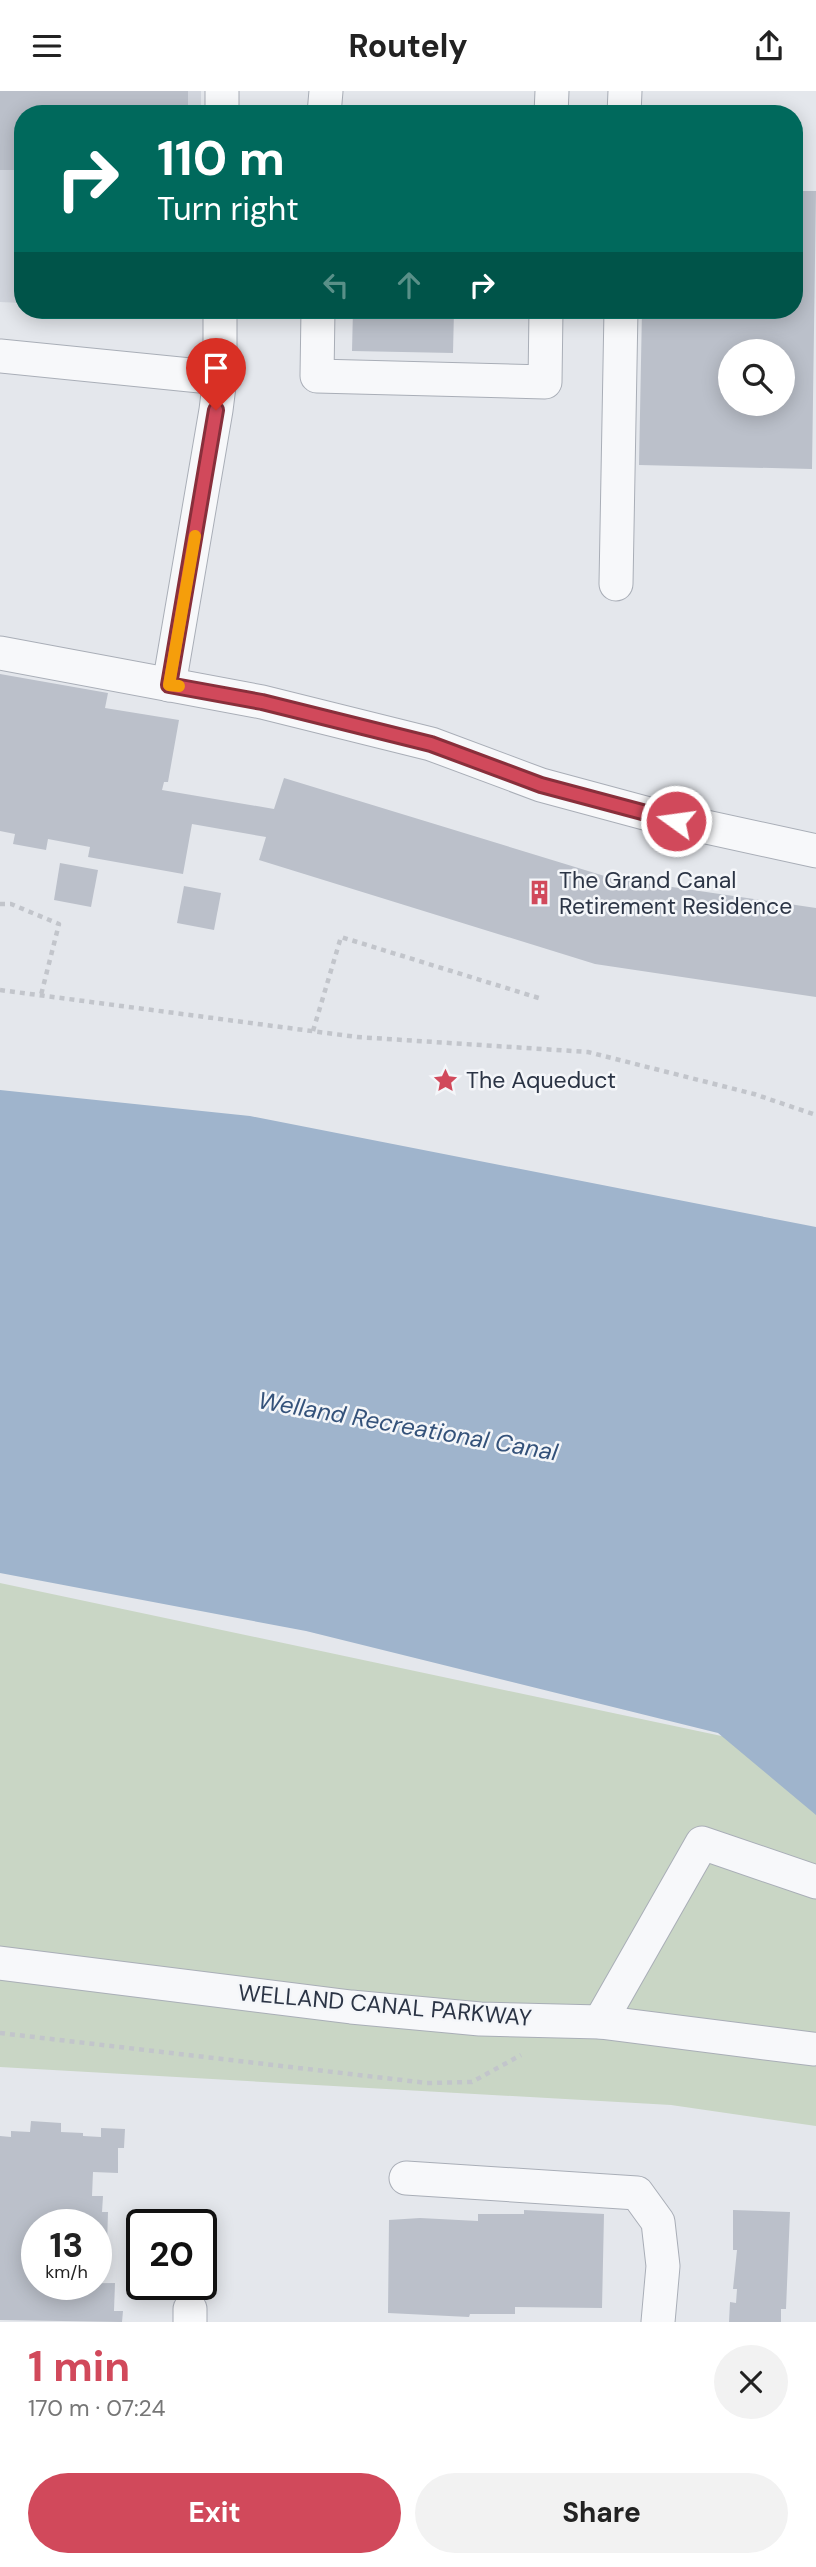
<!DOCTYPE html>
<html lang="en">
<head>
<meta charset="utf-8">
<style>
  body { margin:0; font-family:"DM Sans",sans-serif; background:#f2f2f2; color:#222; height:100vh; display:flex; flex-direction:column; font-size:26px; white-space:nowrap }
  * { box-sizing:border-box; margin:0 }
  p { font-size:23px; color:#767676 }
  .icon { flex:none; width:38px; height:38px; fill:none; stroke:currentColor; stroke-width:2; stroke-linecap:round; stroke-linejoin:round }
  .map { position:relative; height:2231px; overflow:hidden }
  .sheet { display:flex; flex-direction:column; background:#fff; flex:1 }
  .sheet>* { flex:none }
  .banner { position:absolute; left:14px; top:14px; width:789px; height:214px; border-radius:28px; box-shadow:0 4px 18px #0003; background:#00695c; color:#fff; overflow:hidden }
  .fabs { position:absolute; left:718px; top:248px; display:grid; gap:14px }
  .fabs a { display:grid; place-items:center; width:77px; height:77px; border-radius:50%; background:#fff; box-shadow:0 4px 18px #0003; font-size:35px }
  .speed { position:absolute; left:21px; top:2118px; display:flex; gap:14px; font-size:35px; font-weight:700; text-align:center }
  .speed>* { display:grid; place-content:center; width:91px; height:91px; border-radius:50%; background:#fff; box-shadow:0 4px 18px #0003; line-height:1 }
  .speed small { font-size:18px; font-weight:400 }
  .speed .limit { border:4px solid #111; border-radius:10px; background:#fff; color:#111 }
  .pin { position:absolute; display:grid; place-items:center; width:60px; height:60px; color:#fff; margin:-72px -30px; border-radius:50% 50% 50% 0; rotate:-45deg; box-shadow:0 0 7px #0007 }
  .pin .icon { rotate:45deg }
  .me { position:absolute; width:77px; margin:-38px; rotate:284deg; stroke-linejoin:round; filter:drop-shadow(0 0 5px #0008) }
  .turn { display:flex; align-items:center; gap:24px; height:147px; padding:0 28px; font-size:32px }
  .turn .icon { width:91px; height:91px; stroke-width:2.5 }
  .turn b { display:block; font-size:49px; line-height:60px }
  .lanes { display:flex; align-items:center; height:66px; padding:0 28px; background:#0003; justify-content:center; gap:35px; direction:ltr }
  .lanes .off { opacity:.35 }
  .round { display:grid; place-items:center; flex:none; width:74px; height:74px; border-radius:37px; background:#f2f2f2 }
  .overview { display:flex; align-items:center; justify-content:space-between; height:119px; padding:0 28px }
  h1 { font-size:42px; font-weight:700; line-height:52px; color:#d1495b }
  .cta { display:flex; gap:14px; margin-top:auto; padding:14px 28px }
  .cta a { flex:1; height:80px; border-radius:42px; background:#d1495b; color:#fff; font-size:28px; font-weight:700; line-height:80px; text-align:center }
  .cta a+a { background:#f2f2f2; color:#222 }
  header { display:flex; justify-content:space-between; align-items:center; height:91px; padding:0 28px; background:#fff; font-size:32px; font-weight:700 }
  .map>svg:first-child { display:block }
</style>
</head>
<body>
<header><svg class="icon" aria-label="menu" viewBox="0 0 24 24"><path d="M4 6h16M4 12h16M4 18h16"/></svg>Routely<svg class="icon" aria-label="share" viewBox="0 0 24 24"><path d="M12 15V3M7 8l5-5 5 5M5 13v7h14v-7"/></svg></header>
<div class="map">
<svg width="816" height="2231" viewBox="0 0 816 2231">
  <rect width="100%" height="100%" fill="#e4e7ec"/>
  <polygon fill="#d2d6de" points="0,0 201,0 201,23 23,23 23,212 0,211"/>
  <polygon fill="#c9d6c5" points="0,1492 816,1665 816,2035 671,2014 0,1976"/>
  <polygon fill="#9fb4cc" points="0,999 250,1025 816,1136 816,1724 718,1642 306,1540 0,1482"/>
  <g fill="#bbc0ca" fill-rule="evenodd">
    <polygon points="0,0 188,0 188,23 23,23 23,79 0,79"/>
    <path d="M 794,100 L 816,100 L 812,378 L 639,374 L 642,219 L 794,219 ZM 730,261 L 782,261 L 782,313 L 730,313 Z"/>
    <polygon points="353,219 454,219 453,262 352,260"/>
    <polygon points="0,583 108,602 105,617 179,629 168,691 164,691 162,699 274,718 284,687 611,787 816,817 816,906 595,873 259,769 266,746 192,733 183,783 88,766 90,756 48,748 46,759 13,753 15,743 0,740"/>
    <polygon points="60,772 98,779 91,816 54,809"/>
    <polygon points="184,795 221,802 214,839 177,832"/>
    <polygon points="31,2030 61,2032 61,2041 83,2042 83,2045 101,2046 101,2037 125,2038 124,2057 118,2057 118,2082 93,2081 92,2105 103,2105 102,2121 108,2121 107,2155 104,2155 104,2171 96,2170 96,2133 37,2133 37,2193 115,2192 114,2220 123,2220 122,2231 0,2229 0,2045 11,2046 11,2040 30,2041"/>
    <polygon points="524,2119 604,2123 602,2217 515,2216 515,2223 470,2223 469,2226 388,2222 389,2129 420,2127 478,2130 478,2123 524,2123"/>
    <polygon points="733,2119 790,2121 786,2218 781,2218 781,2231 729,2231 730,2211 736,2212 737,2198 733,2198 737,2159 733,2159"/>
  </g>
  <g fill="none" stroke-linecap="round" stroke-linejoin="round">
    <defs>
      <g id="minor">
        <polyline points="222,23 222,0"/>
        <polyline points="324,23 326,0"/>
        <polyline points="551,23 552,0"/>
        <polyline points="624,23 625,0"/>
        <polyline points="318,219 317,285 545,291 546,219"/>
        <polyline points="0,265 220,287"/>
        <polyline points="616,493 621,219"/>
        <polyline points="0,562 262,611 431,653 541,694 656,725 816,760"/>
        <polyline points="169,594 216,319 220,287 220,219"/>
        <polyline points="0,1872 351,1916 480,1928 600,1931 813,1958"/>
        <polyline points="600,1931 702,1752 816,1791"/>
        <polyline points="406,2087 637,2102 658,2131 663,2175 658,2231"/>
        <polyline points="190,2231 190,2218"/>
      </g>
    </defs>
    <use href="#minor" stroke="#a9aeb7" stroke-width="35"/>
    <g stroke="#c2c5cb" stroke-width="4.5" stroke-dasharray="5 5" stroke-linecap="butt">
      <polyline points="0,813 11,813 59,833 41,904"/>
      <polyline points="0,899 357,946 588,961 754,1003 816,1024"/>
      <polyline points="313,940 341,846 542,908"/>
      <polyline points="0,1942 427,1992 472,1991 521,1964"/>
    </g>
    <use href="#minor" stroke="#f7f8fa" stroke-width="33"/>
  </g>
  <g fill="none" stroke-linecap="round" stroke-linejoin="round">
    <defs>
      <polyline id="route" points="216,319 169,594 262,611 431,653 541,694 676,730"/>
    </defs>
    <use href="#route" stroke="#882f3b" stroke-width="18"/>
    <use href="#route" stroke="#d1495b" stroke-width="12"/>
    <polyline stroke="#f59e0b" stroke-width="12" points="179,595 169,594 195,445"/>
  </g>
  <defs>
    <symbol id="building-bare" viewBox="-9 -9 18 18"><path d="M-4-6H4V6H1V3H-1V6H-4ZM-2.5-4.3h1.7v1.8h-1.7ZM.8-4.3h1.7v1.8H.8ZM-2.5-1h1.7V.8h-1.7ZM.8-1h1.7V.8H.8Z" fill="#d1495b" stroke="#f4f6f9" stroke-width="2.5" paint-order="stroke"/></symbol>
    <symbol id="sight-bare" viewBox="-9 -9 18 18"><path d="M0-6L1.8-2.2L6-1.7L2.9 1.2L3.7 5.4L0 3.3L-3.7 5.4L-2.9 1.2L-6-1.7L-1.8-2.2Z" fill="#d1495b" stroke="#f4f6f9" stroke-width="2.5" paint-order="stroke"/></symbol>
  </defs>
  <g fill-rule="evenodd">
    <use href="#building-bare" x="522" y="784" width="35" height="35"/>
    <use href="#sight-bare" x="428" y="972" width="35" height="35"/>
  </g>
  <g text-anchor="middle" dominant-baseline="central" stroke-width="5" stroke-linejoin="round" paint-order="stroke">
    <g font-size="23" fill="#2b3445" stroke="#f4f6f9" text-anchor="start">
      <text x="559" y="789">The Grand Canal<tspan x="559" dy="26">Retirement Residence</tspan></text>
      <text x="466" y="989">The Aqueduct</text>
    </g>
    <g font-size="23" fill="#2b3445" stroke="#f4f6f9">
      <text transform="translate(385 1914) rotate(5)">WELLAND CANAL PARKWAY</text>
    </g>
    <g font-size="24" font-style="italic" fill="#34527a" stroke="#f4f6f9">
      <text transform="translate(408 1335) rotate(10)">Welland Recreational Canal</text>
    </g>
  </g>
</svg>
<div class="fabs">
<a><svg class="icon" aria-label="search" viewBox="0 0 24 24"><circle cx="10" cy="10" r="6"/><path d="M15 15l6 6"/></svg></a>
</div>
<div class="speed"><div>13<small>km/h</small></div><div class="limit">20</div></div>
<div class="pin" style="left:216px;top:319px;background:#d93025"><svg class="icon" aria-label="arrive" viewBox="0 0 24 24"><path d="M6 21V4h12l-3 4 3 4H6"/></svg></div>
<svg class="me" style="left:676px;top:730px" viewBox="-20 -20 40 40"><circle r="17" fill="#d1495b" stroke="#fff" stroke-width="3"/><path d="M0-11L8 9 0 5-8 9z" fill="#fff"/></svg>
<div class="banner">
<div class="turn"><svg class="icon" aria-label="right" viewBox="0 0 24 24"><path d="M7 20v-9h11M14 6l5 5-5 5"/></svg><div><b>110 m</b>Turn right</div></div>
<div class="lanes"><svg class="icon off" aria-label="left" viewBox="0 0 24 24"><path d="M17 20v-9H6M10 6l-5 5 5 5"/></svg><svg class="icon off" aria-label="ahead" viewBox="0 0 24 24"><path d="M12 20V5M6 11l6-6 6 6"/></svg><svg class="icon" aria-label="right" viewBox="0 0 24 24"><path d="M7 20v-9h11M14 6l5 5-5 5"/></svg></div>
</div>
</div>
<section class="sheet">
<div class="overview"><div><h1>1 min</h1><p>170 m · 07:24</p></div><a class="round"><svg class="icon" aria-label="close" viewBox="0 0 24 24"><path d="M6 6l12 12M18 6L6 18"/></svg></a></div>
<div class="cta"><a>Exit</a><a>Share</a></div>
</section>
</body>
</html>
